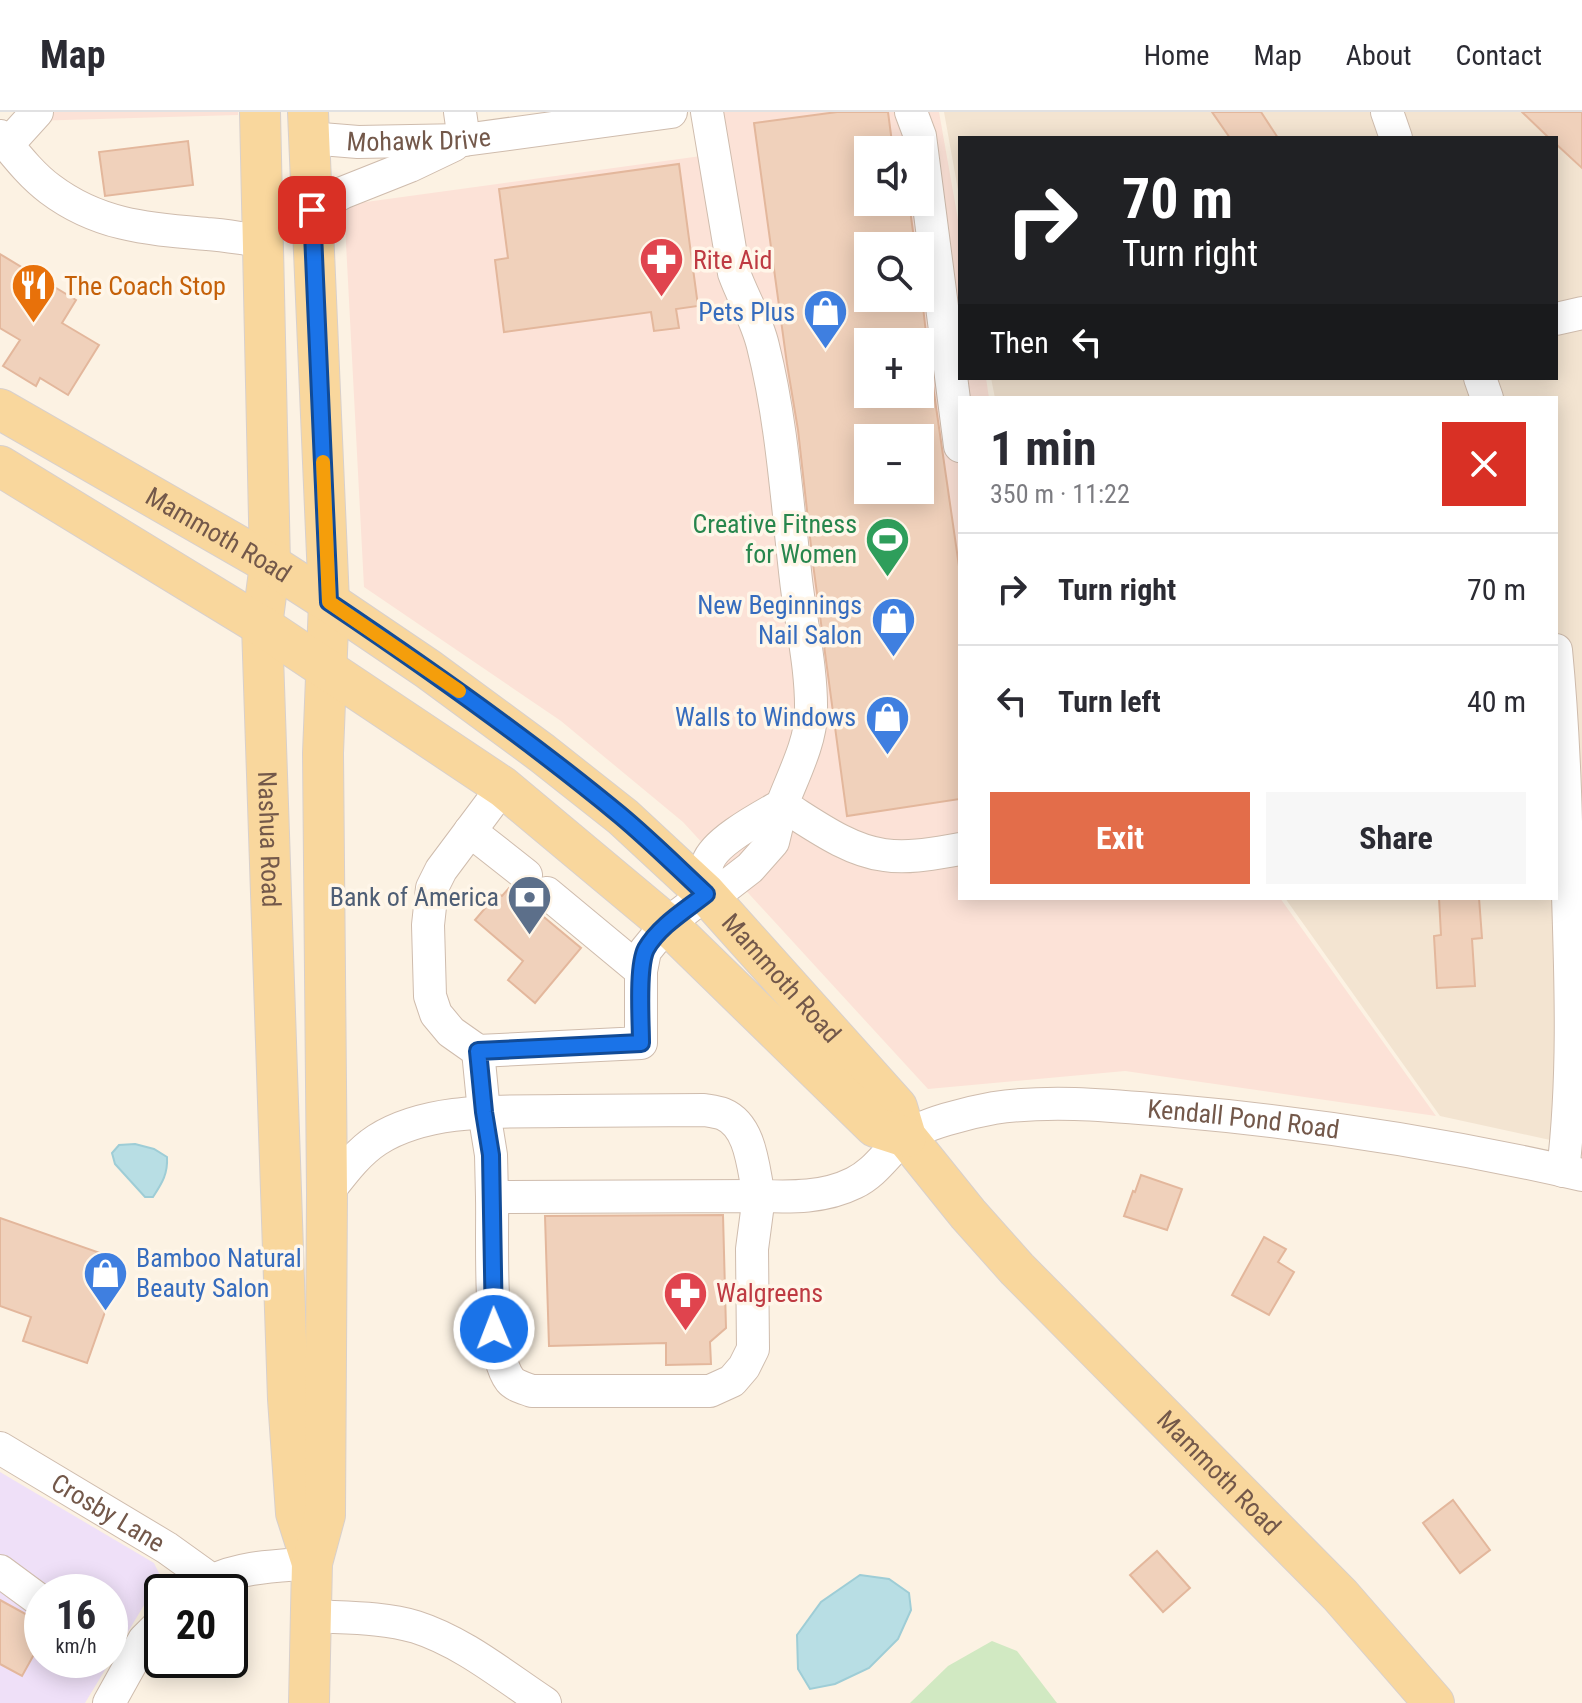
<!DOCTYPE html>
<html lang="en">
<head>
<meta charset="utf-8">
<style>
  body { margin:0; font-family:"Roboto Condensed",sans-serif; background:#f7f7f7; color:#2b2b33; height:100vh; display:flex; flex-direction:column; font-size:30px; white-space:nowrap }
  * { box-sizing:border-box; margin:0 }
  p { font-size:26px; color:#7c7c81 }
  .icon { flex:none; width:44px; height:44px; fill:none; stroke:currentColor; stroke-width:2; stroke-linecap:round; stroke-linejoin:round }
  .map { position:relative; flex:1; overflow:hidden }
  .details { position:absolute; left:958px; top:284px; width:600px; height:504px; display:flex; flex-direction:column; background:#fff; border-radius:0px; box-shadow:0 4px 20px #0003 }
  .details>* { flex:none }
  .top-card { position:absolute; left:958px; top:24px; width:600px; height:244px; border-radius:0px; box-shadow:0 4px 20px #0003; background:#202124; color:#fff; overflow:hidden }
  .tools { position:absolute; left:854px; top:24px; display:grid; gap:16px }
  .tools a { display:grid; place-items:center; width:80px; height:80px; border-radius:0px; background:#fff; box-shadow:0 4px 20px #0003; font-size:40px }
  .speed { position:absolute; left:24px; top:1462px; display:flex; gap:16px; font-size:40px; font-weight:700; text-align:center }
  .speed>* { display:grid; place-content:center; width:104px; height:104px; border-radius:50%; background:#fff; box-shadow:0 4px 20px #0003; line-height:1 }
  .speed small { font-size:20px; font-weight:400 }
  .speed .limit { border:4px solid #111; border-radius:12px; background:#fff; color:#111 }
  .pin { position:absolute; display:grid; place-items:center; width:68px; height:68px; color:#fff; margin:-34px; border-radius:16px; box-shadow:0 4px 12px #0006 }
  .me { position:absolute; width:88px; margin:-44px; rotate:359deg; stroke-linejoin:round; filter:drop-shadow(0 0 6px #0008) }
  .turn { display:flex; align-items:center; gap:28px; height:168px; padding:0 32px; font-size:36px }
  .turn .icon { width:104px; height:104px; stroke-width:2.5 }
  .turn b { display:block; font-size:56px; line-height:68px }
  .then { display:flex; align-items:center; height:76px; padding:0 32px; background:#0003; gap:16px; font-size:30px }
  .round { display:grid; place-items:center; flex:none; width:84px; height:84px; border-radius:0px; background:#f7f7f7 }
  .overview { display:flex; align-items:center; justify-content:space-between; height:136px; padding:0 32px }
  h1 { font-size:48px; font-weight:700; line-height:60px }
  .cta { display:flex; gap:16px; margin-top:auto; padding:16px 32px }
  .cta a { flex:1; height:92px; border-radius:0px; background:#e36d4a; color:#fff; font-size:32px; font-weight:700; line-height:92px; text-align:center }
  .cta a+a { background:#f7f7f7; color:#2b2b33 }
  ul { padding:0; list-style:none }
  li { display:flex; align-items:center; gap:24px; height:112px; padding:0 32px; border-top:2px solid #e1e1e2 }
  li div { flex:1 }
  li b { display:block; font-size:30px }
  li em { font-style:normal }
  header { display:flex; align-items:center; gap:48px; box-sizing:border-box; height:112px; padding:0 40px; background:#fff; border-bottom:2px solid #e1e1e2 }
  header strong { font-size:38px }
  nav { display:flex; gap:44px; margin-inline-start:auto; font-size:28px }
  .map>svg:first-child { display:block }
</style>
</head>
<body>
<header>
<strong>Map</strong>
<nav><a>Home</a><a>Map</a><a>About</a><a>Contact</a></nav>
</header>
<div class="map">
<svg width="1582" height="1591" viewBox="0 0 1582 1591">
  <rect width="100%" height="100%" fill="#fcf2e3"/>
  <polygon fill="#f3e4d1" points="944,0 1582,0 1582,1035 1440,1004 1285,786 1556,786 1556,286 995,286 991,266 1556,266 1556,26 960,26 960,89"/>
  <g fill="#fce2d7" fill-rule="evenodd">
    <polygon points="24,0 238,0 238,3 30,9"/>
    <path d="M 694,0 L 939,0 L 960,119 L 960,266 L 986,266 L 989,286 L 960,286 L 960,786 L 1280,786 L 1436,1004 L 1125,959 L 928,977 L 683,710 L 561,609 L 364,475 L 344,93 L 701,44 ZM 868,38 L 920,38 L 920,90 L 868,90 ZM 868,134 L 920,134 L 920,186 L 868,186 ZM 868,230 L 920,230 L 920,282 L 868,282 ZM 868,326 L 920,326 L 920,378 L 868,378 Z"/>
  </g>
  <path fill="#efe0f8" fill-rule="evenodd" d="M 0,1360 L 154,1451 L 161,1465 L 85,1591 L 0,1591 ZM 42,1480 L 110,1480 L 110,1548 L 42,1548 Z"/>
  <polygon fill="#d1e9c2" points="992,1529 1017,1539 1057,1591 910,1591 948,1554"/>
  <g fill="#b8dee4" stroke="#9ecdd6" stroke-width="2">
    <path d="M 135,1032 L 154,1037 L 167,1045 C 168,1062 162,1071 153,1085 L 145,1085 L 115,1052 L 112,1041 L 119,1033 Z"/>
    <polygon points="860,1463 889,1467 909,1481 911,1498 898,1527 869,1556 835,1572 810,1577 798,1557 797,1523 821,1490"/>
  </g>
  <g fill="#f0d1bb" stroke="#e3b79c" stroke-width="2" fill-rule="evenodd">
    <path d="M 837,0 L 888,0 L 893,38 L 868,38 L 868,90 L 909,90 L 915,134 L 868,134 L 868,186 L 922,186 L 927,230 L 868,230 L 868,282 L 920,282 L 920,268 L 932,267 L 960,461 L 960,687 L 847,704 L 813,452 L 798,318 L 787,252 L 754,11 ZM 868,326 L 920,326 L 920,378 L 868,378 Z"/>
    <polygon points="1212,0 1261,0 1278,26 1230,26"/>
    <polygon points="1522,0 1582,0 1582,56 1556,32 1556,26 1549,26"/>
    <polygon points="188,29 193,73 105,84 99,40"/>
    <polygon points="679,52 698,194 676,197 679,216 654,219 651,200 504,220 495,148 508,146 499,77"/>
    <polygon points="0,142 76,188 62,211 99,233 68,283 40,266 36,274 3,254 20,228 0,216"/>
    <polygon points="509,776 513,779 514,778 523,782 528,781 530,788 534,795 533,796 581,836 535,891 508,868 523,849 475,808 498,781 502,784"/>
    <polygon points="1439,786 1479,786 1482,826 1472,827 1475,874 1437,876 1434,824 1441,823"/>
    <polygon points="1141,1063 1182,1077 1167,1118 1124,1104 1133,1079 1135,1080"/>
    <polygon points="723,1103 726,1216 710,1230 711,1252 666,1253 666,1231 549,1234 545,1104"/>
    <polygon points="0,1106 123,1149 87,1251 23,1229 31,1205 0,1194"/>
    <polygon points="1264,1125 1286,1137 1278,1150 1294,1160 1269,1203 1232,1183"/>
    <polygon points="1453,1388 1490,1438 1460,1461 1423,1411"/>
    <polygon points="1157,1439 1190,1476 1163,1500 1130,1463"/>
    <polygon points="0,1488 42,1511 42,1528 22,1564 0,1552"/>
  </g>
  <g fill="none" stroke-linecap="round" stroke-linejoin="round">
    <defs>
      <g id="minor">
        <polyline points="460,0 464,28"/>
        <path d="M 707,0 L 734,161 C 743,186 757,208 763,234 C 782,309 787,391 796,468 C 801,512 812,557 811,601 C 811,630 792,666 782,693 C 813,712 847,738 884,743 C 909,747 936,741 960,737"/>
        <polyline points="911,0 920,24 960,334"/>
        <polyline points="1387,0 1396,26"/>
        <path d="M 0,24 C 15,42 31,63 50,77 C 99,114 149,117 207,122 C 225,123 244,127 262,129"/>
        <path id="s1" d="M 309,26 L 358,30 L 464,28 L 671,0"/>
        <polyline points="8,32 37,0"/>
        <polyline points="312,98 342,81 410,54 454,33"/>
        <polyline points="1556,207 1582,201"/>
        <polyline points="1480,266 1487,286"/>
        <path d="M 1556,538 C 1564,620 1566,701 1568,783 C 1571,875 1574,967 1563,1059"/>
        <polyline points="503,675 441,758 432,776 428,813 430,884 436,902 451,920 478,939 641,931 641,859 645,839 667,812 706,782 728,773 750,756 773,730 782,693"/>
        <polyline points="470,719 526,763"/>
        <polyline points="547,781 641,859"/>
        <path d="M 706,782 C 707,772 705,759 708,750 C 715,729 763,704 782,693"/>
        <polyline points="478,939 484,1000 491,1043 492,1085"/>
        <path id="s2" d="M 327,1081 C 342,1062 357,1041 377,1028 C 429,995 504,1000 563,999 C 610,999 657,998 704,998 C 710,999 718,1000 723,1002 C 752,1014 753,1058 759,1084 C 792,1085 824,1086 854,1071 C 875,1061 886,1042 903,1027 C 920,1012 971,1000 994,996 C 1054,987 1115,994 1175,999 C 1312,1011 1448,1032 1582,1063"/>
        <path d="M 759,1084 L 752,1137 L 753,1237 L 744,1255 L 732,1269 L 710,1279 L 532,1279 C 524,1276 515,1274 510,1268 C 487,1238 493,1126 492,1085 Z"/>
        <path id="s3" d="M 0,1336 L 167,1436 L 213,1469"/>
        <polyline points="0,1459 42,1490"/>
        <path d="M 197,1480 C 202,1477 207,1472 212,1469 C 242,1454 280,1454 312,1451"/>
        <path d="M 311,1504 C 346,1506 383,1505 416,1515 C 463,1530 504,1564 545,1591"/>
        <polyline points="109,1591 144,1528 162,1510"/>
      </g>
      <g id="major">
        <path id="s4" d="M 260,0 L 270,452 L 262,514 L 288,1287 L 296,1401 L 312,1451"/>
        <polyline points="308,0 329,490 323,641 327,1081 325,1403 312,1451 309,1591"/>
        <path id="s5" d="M 0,297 L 270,452 L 329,490 L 428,557 L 542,641 L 623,705 L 706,782 L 897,995 L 906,1025 L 968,1102 L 1017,1157 L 1340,1483 L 1434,1591"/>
        <polyline points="0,354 262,514 503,675 667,812 875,1015 906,1025"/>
      </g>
    </defs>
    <use href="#minor" stroke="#cfbcad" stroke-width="34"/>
    <use href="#major" stroke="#d8d0cc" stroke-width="42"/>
    <use href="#minor" stroke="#fff" stroke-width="32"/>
    <use href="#major" stroke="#f9d79d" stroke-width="40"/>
  </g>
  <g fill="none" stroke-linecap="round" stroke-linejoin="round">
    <defs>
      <path id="route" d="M 312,98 L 329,490 C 429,557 527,626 620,703 C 650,728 678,756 706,782 C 686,798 659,814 646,837 C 637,855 641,909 641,931 L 478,939 L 484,1000 L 491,1043 L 494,1217"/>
    </defs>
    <use href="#route" stroke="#114b97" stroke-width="20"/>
    <use href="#route" stroke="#1a73e8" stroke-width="14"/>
    <polyline stroke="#f59e0b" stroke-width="14" points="323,350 329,490 459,579"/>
  </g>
  <defs>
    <symbol id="pharmacy-pin" viewBox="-11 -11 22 30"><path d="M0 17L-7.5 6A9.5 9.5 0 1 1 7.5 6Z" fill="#e0444e" stroke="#fff6e9"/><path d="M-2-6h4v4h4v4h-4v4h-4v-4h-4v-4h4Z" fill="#fff"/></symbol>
    <symbol id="restaurant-pin" viewBox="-11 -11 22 30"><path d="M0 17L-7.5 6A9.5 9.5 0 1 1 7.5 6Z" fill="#e8710a" stroke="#fff6e9"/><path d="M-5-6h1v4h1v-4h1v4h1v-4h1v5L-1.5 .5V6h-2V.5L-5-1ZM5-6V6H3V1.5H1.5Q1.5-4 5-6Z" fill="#fff"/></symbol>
    <symbol id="shop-pin" viewBox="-11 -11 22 30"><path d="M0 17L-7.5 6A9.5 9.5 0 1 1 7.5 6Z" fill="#3f7fe0" stroke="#fff6e9"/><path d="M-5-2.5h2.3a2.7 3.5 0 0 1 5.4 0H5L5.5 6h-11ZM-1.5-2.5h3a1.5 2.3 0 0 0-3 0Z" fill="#fff"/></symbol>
    <symbol id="stadium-pin" viewBox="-11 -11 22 30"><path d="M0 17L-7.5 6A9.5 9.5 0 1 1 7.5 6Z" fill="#2e9e5b" stroke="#fff6e9"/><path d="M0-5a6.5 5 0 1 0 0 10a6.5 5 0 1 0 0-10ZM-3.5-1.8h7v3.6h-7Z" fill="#fff"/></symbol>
    <symbol id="bank-pin" viewBox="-11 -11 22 30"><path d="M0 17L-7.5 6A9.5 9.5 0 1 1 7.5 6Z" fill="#5c6f8a" stroke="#fff6e9"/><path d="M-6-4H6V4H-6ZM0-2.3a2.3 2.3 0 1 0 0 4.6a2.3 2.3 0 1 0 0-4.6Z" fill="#fff"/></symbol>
  </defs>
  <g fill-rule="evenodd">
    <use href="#pharmacy-pin" x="636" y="122" width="51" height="69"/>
    <use href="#restaurant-pin" x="8" y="148" width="51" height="69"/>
    <use href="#shop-pin" x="800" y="174" width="51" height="69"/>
    <use href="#stadium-pin" x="862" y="402" width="51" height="69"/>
    <use href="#shop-pin" x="868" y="482" width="51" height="69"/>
    <use href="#shop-pin" x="862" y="580" width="51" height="69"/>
    <use href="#bank-pin" x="504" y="760" width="51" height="69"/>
    <use href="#shop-pin" x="80" y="1136" width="51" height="69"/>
    <use href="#pharmacy-pin" x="660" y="1156" width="51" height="69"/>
  </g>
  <g text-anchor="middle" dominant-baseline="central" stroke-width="7" stroke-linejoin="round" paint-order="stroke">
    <g font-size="26" fill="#73584a" stroke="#fff6e9">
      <text stroke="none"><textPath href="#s1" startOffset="110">Mohawk Drive</textPath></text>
      <text stroke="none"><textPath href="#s5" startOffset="252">Mammoth Road</textPath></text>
      <text stroke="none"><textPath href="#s4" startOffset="728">Nashua Road</textPath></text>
      <text stroke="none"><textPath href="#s5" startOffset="972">Mammoth Road</textPath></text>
      <text stroke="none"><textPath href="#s2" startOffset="1028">Kendall Pond Road</textPath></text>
      <text stroke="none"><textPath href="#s5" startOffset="1636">Mammoth Road</textPath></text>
      <text stroke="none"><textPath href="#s3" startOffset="126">Crosby Lane</textPath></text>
    </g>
    <g font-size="26" fill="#be3a42" stroke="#fff6e9" text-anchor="start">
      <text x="693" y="148">Rite Aid</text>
      <text x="716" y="1181">Walgreens</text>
    </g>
    <g font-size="26" fill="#c56008" stroke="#fff6e9" text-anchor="start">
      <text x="64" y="174">The Coach Stop</text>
    </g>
    <g font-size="26" fill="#366cbe" stroke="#fff6e9" text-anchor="end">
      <text x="795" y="200">Pets Plus</text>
      <text x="862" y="493">New Beginnings<tspan x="862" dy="30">Nail Salon</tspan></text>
      <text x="856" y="605">Walls to Windows</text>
      <text x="136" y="1146" text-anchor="start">Bamboo Natural<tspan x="136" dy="30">Beauty Salon</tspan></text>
    </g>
    <g font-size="26" fill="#27864d" stroke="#fff6e9" text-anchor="end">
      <text x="857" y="412">Creative Fitness<tspan x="857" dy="30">for Women</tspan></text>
    </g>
    <g font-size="26" fill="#4e5e75" stroke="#fff6e9" text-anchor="end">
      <text x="499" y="785">Bank of America</text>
    </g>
  </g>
</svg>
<div class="tools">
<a><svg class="icon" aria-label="sound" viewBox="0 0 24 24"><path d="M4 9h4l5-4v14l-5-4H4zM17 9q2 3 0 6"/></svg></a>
<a><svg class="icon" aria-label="search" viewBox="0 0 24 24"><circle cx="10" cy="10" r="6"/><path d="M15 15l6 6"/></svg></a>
<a>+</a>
<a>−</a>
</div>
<div class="speed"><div>16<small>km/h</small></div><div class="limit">20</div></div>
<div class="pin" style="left:312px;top:98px;background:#d93025"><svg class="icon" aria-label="arrive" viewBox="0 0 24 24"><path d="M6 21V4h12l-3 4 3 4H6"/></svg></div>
<svg class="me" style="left:494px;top:1217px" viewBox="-20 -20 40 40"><circle r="17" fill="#1a73e8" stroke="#fff" stroke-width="3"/><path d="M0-11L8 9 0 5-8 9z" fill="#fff"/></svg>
<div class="top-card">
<div class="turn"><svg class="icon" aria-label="right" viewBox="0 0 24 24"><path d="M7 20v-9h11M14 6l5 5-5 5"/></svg><div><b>70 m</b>Turn right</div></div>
<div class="then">Then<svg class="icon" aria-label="left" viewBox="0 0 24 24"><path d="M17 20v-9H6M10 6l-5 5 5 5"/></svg></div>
</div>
<section class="details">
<div class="overview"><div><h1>1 min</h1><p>350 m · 11:22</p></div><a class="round" style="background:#d93025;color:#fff"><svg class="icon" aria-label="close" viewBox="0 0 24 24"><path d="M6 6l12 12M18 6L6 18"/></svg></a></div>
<ul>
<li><svg class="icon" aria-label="right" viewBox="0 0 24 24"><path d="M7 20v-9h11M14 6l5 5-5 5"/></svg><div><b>Turn right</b></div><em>70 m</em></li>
<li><svg class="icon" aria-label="left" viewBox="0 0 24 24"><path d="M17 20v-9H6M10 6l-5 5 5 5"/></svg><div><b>Turn left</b></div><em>40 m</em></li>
</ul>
<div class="cta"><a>Exit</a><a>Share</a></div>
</section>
</div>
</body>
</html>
